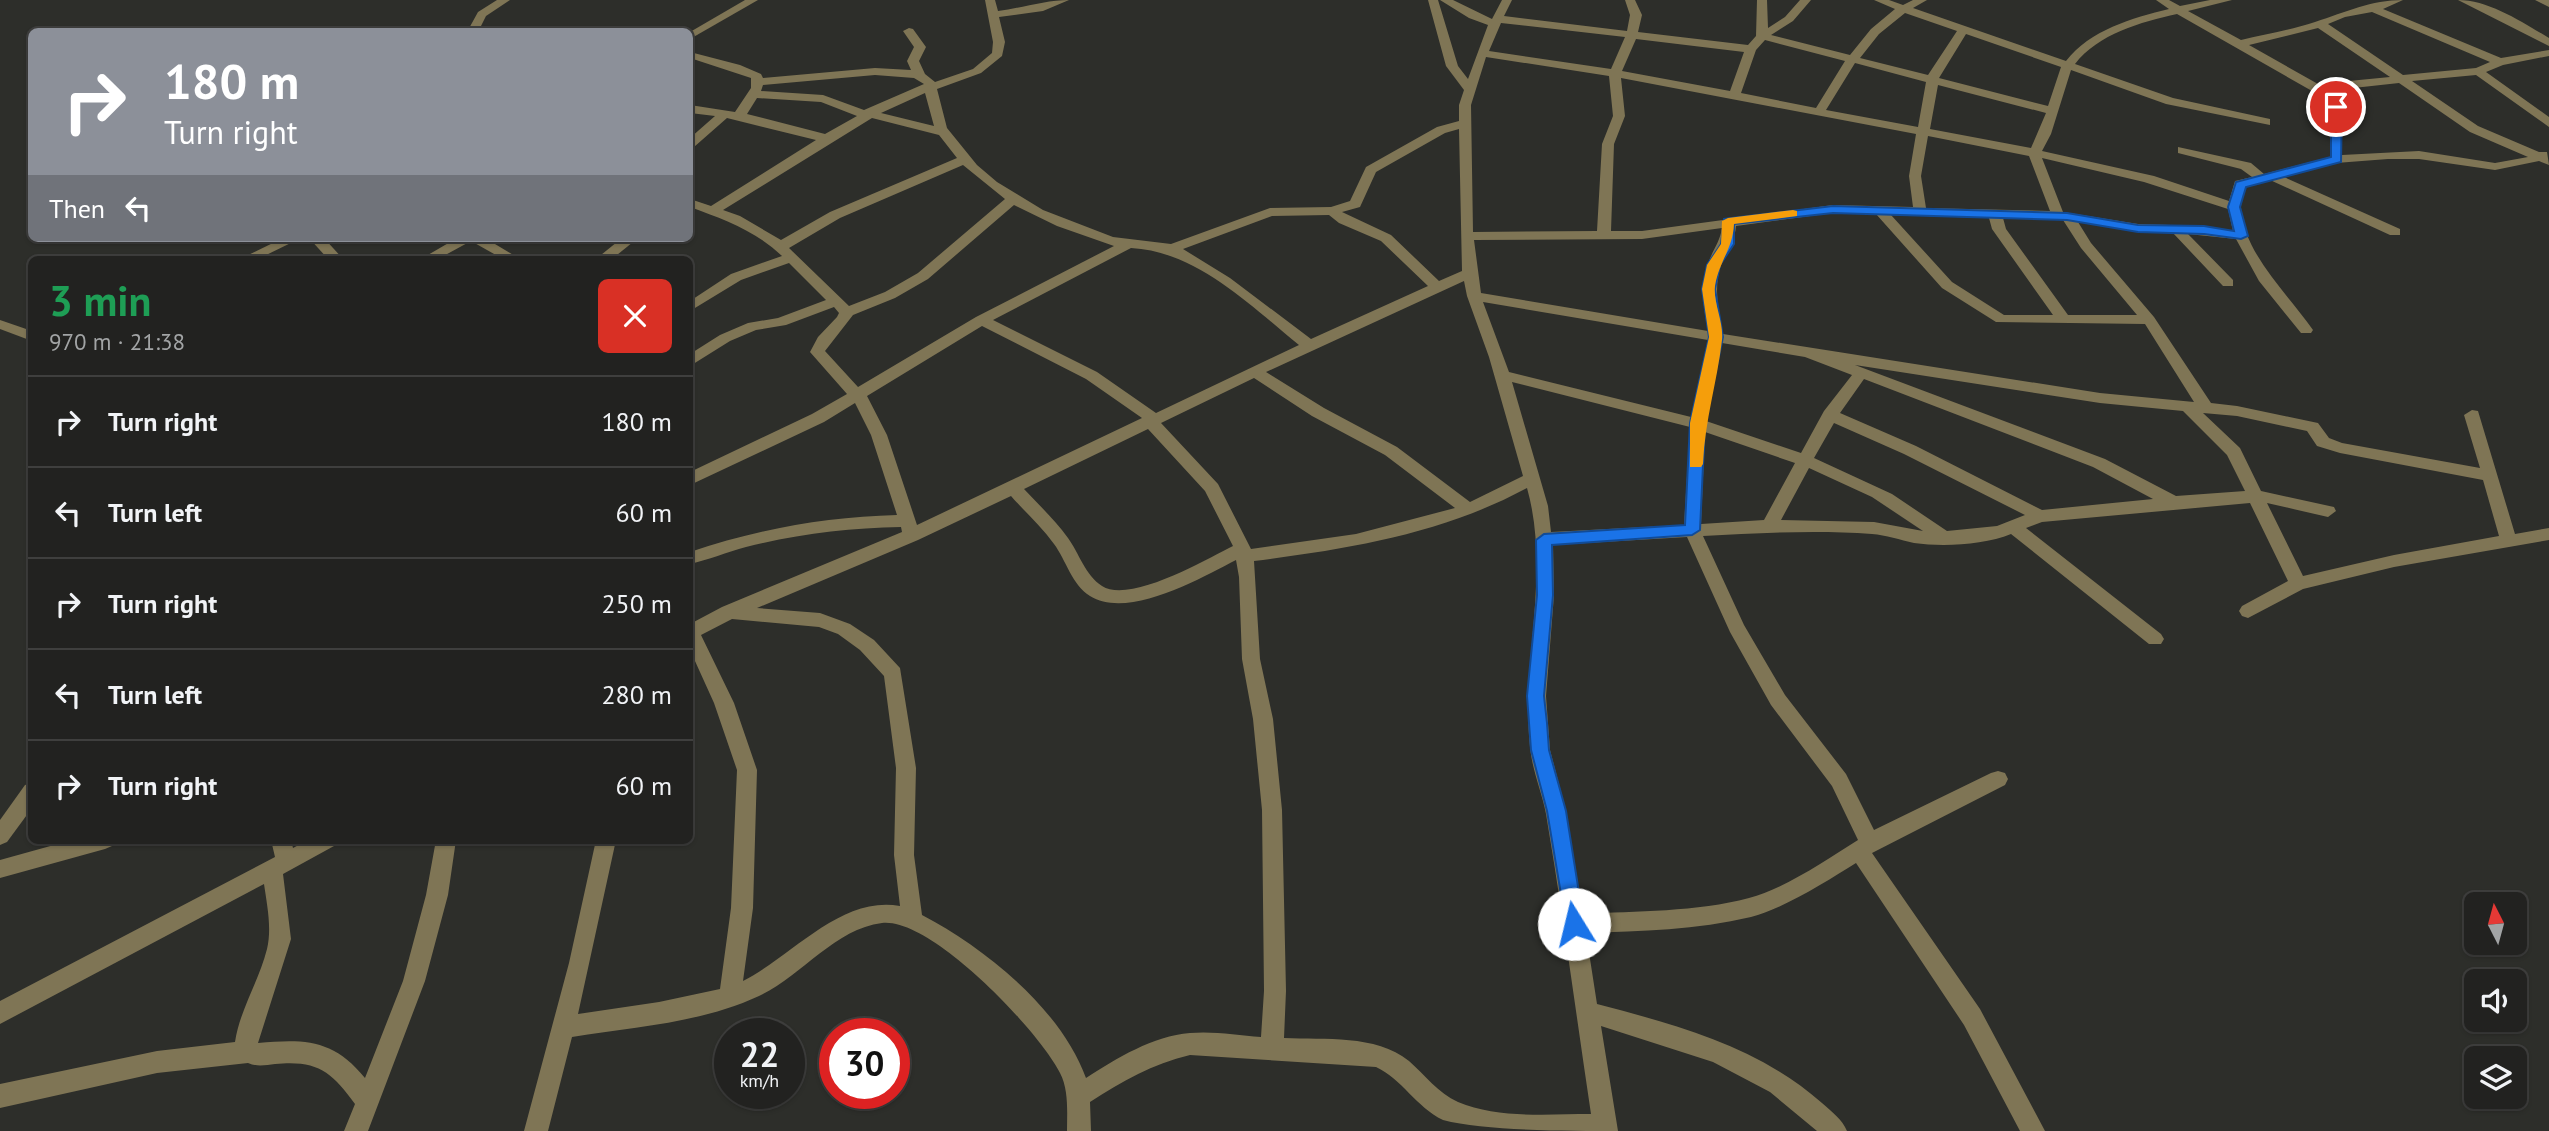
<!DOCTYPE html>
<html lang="en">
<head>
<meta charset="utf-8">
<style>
  body { margin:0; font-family:"PT Sans",sans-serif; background:#2a2a29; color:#f1f3f6; height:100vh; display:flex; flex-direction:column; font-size:26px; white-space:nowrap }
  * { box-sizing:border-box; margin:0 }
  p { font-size:23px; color:#a2a4a5 }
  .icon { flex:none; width:38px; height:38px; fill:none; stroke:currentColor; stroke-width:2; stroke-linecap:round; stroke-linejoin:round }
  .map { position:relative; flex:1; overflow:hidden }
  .sheet { position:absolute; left:28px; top:256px; width:665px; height:588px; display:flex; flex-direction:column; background:#222220; border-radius:10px; box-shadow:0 2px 5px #0004,0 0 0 2px #3f3f3e }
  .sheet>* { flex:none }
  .banner { position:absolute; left:28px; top:28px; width:665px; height:214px; border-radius:10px; box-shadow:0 2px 5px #0004,0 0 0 2px #3f3f3e; background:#8c9099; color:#fff; overflow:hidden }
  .needle { width:46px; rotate:354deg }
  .controls { position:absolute; left:2464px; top:892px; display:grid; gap:14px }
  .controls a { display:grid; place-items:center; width:63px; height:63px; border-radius:10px; background:#222220; box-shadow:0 2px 5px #0004,0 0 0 2px #3f3f3e; font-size:35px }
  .speed { position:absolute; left:714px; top:1018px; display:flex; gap:14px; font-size:35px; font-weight:700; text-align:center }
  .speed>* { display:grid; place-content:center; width:91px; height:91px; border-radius:50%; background:#222220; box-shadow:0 2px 5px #0004,0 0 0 2px #3f3f3e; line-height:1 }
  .speed small { font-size:18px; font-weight:400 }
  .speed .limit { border:10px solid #d22; background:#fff; color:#111 }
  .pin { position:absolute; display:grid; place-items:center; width:60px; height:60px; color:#fff; margin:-30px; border:4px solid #fff; border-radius:50%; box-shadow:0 2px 7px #0007 }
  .me { position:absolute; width:77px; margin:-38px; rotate:351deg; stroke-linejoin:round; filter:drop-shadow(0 0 5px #0008) }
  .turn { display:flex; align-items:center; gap:24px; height:147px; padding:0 21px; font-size:32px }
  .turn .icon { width:91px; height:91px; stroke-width:2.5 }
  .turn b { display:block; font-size:49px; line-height:60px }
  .then { display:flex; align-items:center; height:66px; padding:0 21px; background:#0003; gap:14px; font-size:26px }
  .round { display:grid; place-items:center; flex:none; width:74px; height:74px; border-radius:10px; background:#2a2a29 }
  .head { display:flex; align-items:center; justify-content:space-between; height:119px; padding:0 21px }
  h1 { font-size:42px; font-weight:700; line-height:52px; color:#1e9e55 }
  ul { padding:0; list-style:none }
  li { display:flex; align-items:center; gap:21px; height:91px; padding:0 21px; border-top:2px solid #3f3f3e }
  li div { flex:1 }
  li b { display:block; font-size:26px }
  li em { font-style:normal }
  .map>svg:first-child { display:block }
</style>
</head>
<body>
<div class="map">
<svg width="2549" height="1131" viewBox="0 0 2549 1131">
  <rect width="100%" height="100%" fill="#2d2e2a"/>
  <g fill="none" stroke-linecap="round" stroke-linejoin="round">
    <g fill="#7f7555" fill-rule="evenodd">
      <polygon points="497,0 510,0 486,16 478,32 467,32 478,12"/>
      <polygon points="745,0 758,0 690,39 690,32"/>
      <path d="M 985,0 L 995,0 L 998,11 C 1022,8 1046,0 1069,0 L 1043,11 L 999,17 L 1005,42 L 1002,56 L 981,73 L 937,89 L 947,128 L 977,165 L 997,182 L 1043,210 L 1113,237 L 1171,244 L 1270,208 L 1331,207 L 1350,201 L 1366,167 L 1437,127 L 1459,121 L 1459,105 L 1464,90 L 1446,66 L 1428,0 L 1438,0 L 1458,66 L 1468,79 L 1488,25 L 1469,18 L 1440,0 L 1453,0 L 1492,19 L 1502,0 L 1512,0 L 1504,16 L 1627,31 L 1630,15 L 1625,0 L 1635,0 L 1642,15 L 1638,32 L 1748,45 L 1756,36 L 1757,0 L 1767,0 L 1768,28 L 1785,17 L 1800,0 L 1811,0 L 1793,21 L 1771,35 L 1850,55 L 1871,29 L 1895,9 L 1874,0 L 1889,0 L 1903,5 L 1913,0 L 1927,0 L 1913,8 L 2066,61 C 2090,30 2132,18 2169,9 L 2156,0 L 2169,0 L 2180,6 L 2210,0 L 2232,0 L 2188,11 L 2241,40 C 2265,34 2291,30 2315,22 C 2346,12 2371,0 2403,0 L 2383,9 L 2501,58 L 2549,50 L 2549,56 L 2503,65 L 2486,72 L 2549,117 L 2549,127 L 2476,75 L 2412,81 L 2478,126 L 2539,152 L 2547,152 L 2549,165 L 2539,161 L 2495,170 L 2419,159 L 2388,159 L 2336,163 L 2284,177 L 2400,229 L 2400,235 L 2390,235 L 2270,180 L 2246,186 C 2244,193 2241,201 2241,208 C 2243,253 2289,295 2313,330 L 2311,333 L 2301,333 L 2259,281 L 2236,239 L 2188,234 L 2233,280 L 2233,286 L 2223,286 L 2173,233 L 2138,232 L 2078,222 L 2091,243 L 2154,317 L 2211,403 L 2237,406 L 2318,423 L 2329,438 L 2342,443 L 2480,468 L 2464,415 L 2472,410 L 2478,411 L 2515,534 L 2549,528 L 2549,540 L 2394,567 L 2303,589 L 2248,618 L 2242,616 L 2239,611 L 2242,606 L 2288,581 L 2250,503 L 2042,522 L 2026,528 L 2161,634 L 2164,639 L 2161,644 L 2149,644 L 2011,534 C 1984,545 1943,547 1914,543 C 1900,540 1886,535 1872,534 C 1816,530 1759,533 1703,536 L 1744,625 L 1785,695 L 1846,774 L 1874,830 L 1991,773 L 1998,771 L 2005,773 L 2008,779 L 2005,785 L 1872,853 L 1980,1009 L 2045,1131 L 2020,1131 L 1964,1025 L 1856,863 C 1827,881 1783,909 1751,917 C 1697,930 1641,931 1586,933 L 1597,1004 C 1677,1025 1759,1047 1822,1103 C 1832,1112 1842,1119 1847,1131 L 1817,1131 L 1770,1092 L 1713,1062 L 1601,1026 L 1618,1131 C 1570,1131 1484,1131 1443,1120 C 1416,1107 1402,1079 1376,1067 L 1190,1055 C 1152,1064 1123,1081 1090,1102 L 1091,1131 L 1067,1131 C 1067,1113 1069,1090 1060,1073 C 1039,1031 931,917 882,923 C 834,929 801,977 759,996 C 701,1023 634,1027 572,1037 L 548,1131 L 524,1131 L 569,963 L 596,840 L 616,840 L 578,1014 L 659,1002 L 720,989 L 731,908 L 737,770 L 714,703 L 690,650 L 690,624 L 722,607 L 902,532 L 901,527 C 848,528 797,534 746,547 C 727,552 708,560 690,564 L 690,552 C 757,529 826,517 897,515 L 871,435 L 855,403 L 824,422 L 690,485 L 690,472 L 812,414 L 847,394 L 810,352 L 818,337 L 837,317 L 839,313 L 834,307 L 786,325 L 756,330 L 730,341 L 690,366 L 690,354 L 720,335 L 748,323 L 778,318 L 826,300 L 789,263 L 741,280 L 690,311 L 690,301 L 731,274 L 782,256 C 756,231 723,219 690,207 L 690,199 L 711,206 L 816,140 L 727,118 L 694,147 L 690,148 L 690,138 L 715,116 L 690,113 L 690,105 L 735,112 L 751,88 L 751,78 L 690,58 L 690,52 L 740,65 L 761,74 L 763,78 L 875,68 L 911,70 L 907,61 L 914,47 L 903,31 L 909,28 L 913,29 L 926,47 L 919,61 L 925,74 L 935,82 L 973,69 L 992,53 L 993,42 ZM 2372,12 L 2490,62 L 2476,68 L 2403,75 L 2328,24 L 2345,17 ZM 1905,13 L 1957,31 L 1928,75 L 1860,58 L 1879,34 ZM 2177,14 L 2312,91 L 2330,108 L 2330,157 L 2264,174 L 2251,163 L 2178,147 L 2178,153 L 2241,169 L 2252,177 L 2235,181 L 2229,201 L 2154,176 L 2042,151 L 2051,134 L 2071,70 L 2166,104 L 2270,125 L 2270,119 L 2173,98 L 2075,64 C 2098,34 2141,22 2177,14 ZM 1501,23 L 1625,37 L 1611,69 L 1489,51 ZM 2318,28 L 2390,77 L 2318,84 L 2249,45 ZM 1966,34 L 2061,67 L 2048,106 L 1939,78 ZM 1636,39 L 1744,52 L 1730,91 L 1622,71 ZM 1765,40 L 1845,61 L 1816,108 L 1741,93 L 1756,50 ZM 1486,57 L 1609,76 L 1613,116 L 1602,144 L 1597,231 L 1473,232 L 1471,105 ZM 1855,63 L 1926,82 L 1918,127 L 1826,110 ZM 875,75 L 914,78 L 924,84 L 864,110 L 823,95 L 761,91 L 763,85 ZM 1621,78 L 1916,134 L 1909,176 L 1913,207 L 1833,205 L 1642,231 L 1611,231 L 1614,144 L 1625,116 ZM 2399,83 L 2470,132 L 2528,157 L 2495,163 L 2419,151 L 2342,155 L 2342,107 L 2326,91 ZM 1938,85 L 2046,113 L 2031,148 L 1930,129 ZM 925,93 L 934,126 L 881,113 ZM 757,98 L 821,102 L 857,116 L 825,134 L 747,114 ZM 872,118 L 939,135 L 957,158 L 830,212 L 781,240 L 740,216 L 723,210 ZM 1459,129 L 1462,271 L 1439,281 L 1391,235 L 1342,212 L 1360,207 L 1376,172 L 1445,133 ZM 1928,136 L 2029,156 L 2050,211 L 1926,208 L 1921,176 ZM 2042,158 L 2144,182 L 2228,209 L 2233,231 L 2204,226 L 2138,224 L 2063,212 ZM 963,165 L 1005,199 L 918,273 L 885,292 L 849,306 L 789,248 L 840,218 ZM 1014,205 L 1057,226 L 1114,246 L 976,317 L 858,387 L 825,351 L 853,315 L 895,298 L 928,279 ZM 1833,213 L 1876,214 L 1942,288 L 1996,322 L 2145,324 L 2194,402 L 2100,393 L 1723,334 C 1718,310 1713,286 1722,262 C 1727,249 1735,241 1736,226 ZM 1329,215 L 1339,223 L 1381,241 L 1428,286 L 1311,339 L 1230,278 L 1183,249 L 1272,216 ZM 1891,215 L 1989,218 L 1992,229 L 2053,315 L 2004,315 L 1952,282 ZM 2003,218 L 2063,220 L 2081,248 L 2137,315 L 2068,315 L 2006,229 ZM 1722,228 C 1720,242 1712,251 1708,264 C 1699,286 1704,309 1708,331 L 1481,293 L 1474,240 L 1642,239 ZM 1131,248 C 1196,251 1251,306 1299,345 L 1156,413 L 1097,372 L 993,320 ZM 1464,281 L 1467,296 L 1489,357 L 1523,476 L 1470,502 L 1397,447 L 1324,408 L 1266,372 ZM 1483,302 L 1708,340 L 1691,417 L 1509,372 ZM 982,326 L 1086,379 L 1142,418 L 917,525 L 887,435 L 867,396 ZM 1722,343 L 1805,357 L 1852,375 L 1824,411 L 1801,453 L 1706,421 ZM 1855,365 L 2100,403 L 2183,411 L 2227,455 L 2245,491 L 2176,496 L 2105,459 ZM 1254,378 L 1312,416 L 1385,455 L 1455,508 L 1356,534 L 1251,549 L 1218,484 L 1161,423 ZM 1864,379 L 2093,467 L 2153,499 L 2042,510 L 1916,446 L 1840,413 ZM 1512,382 L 1690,427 L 1684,525 L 1551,532 L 1548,506 ZM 2203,413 L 2237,416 L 2307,431 L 2317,446 L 2340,453 L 2483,480 L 2499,536 L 2394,555 L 2303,576 L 2267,503 L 2328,517 L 2336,511 L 2334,507 L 2261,491 L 2240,448 ZM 1834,423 L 1904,454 L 2025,515 L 1997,526 L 1947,531 L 1892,494 L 1814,458 ZM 1148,429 L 1205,491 L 1233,546 C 1207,559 1130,604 1102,586 C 1085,575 1079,553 1068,538 C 1055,520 1039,505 1024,489 ZM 1705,432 L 1795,463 L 1764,520 L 1701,524 ZM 1809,468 L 1872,497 L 1923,531 L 1874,522 L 1781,520 ZM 1527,488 C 1551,573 1521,661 1530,747 C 1532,770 1542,792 1546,814 C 1563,914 1576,1014 1591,1114 C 1549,1114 1498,1119 1458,1102 C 1438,1093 1425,1075 1409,1061 C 1375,1034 1325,1040 1284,1038 L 1286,991 L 1282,810 L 1273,719 L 1260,659 L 1254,561 C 1348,549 1442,534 1527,488 ZM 1011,496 C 1025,512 1041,526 1054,544 C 1066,560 1072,585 1090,596 C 1128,620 1201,578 1236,560 L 1239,577 L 1242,659 L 1253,719 L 1262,810 L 1264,991 L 1261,1037 C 1238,1035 1213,1031 1190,1033 C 1153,1036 1117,1058 1086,1078 C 1061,1009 985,948 922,915 L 914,855 L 916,768 L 900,668 L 874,640 L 850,624 L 820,613 L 757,608 L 918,540 ZM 1687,537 L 1730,632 L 1771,705 L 1832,786 L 1858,840 C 1826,860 1786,888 1749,898 C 1697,912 1636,911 1583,914 L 1566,811 L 1550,750 L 1546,696 L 1554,595 L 1553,545 ZM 732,619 L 819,627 L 838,634 L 860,650 L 884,676 L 896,768 L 894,855 L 900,906 C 841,895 791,957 743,981 L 753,908 L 757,770 L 734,703 L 701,635 Z"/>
      <path d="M 2458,0 C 2489,0 2522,22 2549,38 L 2549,46 Z"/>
      <polygon points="2535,0 2549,0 2549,7"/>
      <polygon points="283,238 301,238 258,259 240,259"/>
      <polygon points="309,238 324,238 343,259 328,259"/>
      <polygon points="457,238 485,238 520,259 503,259 471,241 438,259 421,259"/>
      <polygon points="622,238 638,238 612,259 596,259"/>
      <polygon points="0,320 32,331 32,341 0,329"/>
      <polygon points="32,783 32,808 7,842 0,845 0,820 25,785"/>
      <polygon points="72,840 115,840 112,846 105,849 0,878 0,860"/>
      <path d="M 271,840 L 291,840 L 293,848 L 308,840 L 337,840 L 334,846 L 283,874 L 291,939 L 258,1043 C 305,1039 333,1039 365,1078 L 403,981 L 426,895 L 436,840 L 456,840 L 448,895 L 425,981 L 368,1131 L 344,1131 L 355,1104 C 331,1071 317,1060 275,1064 C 266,1065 257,1067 248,1063 L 157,1073 L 0,1108 L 0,1084 L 157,1051 L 235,1042 C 240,1009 259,981 267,949 C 272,928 267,905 264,884 L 0,1024 L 0,1001 L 275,857 Z"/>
    </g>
  </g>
  <polygon fill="#1a73e8" stroke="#114b97" stroke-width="2" points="2336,104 2342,107 2341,162 2246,187 2240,207 2248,236 2241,239 2204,234 2138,232 2067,220 1833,213 1734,224 1734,244 1720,265 1715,289 1723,337 1705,423 1700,530 1692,535 1552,545 1553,595 1544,696 1547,723 1549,750 1566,811 1584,924 1581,930 1574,933 1567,930 1547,811 1531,750 1527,696 1537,595 1536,540 1544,534 1685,525 1690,423 1709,337 1702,289 1707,265 1721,244 1724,219 1833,206 2067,213 2138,225 2204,226 2234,231 2228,207 2236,182 2331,157 2331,107"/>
  <path fill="#f59e0b" d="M 1793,210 L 1797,211 L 1797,216 L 1734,224 C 1733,249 1719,261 1715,286 C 1713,303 1724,322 1722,340 C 1717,383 1705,419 1703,464 L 1701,467 L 1690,467 L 1690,423 L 1709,337 L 1702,289 L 1707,265 L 1721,244 L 1722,221 L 1728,218 Z"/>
</svg>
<div class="controls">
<a><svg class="needle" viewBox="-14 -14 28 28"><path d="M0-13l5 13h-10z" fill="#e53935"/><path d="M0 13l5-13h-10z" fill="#a2a4a5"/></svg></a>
<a><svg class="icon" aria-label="sound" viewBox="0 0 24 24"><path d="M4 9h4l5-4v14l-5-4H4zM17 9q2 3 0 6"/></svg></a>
<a><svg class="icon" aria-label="layers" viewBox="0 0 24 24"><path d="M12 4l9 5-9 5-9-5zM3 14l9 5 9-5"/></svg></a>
</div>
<div class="speed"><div>22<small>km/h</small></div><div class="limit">30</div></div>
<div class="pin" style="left:2336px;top:107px;background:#d93025"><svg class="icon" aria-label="arrive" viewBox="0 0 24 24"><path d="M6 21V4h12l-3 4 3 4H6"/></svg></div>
<svg class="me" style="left:1574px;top:924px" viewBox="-20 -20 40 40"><circle r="19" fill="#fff"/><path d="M0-13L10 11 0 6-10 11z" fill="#1a73e8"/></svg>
<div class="banner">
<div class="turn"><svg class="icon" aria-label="right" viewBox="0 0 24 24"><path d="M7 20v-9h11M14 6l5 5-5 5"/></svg><div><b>180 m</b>Turn right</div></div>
<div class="then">Then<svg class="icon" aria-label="left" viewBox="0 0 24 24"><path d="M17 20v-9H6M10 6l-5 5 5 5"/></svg></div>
</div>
<section class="sheet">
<div class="head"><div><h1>3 min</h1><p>970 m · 21:38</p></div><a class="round" style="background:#d93025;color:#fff"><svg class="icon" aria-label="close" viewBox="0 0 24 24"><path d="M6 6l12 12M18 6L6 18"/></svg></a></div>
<ul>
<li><svg class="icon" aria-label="right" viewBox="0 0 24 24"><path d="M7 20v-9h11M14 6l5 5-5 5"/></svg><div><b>Turn right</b></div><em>180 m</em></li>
<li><svg class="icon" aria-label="left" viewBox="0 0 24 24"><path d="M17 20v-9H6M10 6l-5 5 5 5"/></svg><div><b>Turn left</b></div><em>60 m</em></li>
<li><svg class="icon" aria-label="right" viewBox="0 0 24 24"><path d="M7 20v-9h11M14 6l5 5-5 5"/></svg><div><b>Turn right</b></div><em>250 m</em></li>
<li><svg class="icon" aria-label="left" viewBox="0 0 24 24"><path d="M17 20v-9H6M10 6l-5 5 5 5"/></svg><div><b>Turn left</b></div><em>280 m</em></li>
<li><svg class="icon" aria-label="right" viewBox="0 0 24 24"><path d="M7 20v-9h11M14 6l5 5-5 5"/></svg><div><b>Turn right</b></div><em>60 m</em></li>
</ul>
</section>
</div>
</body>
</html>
